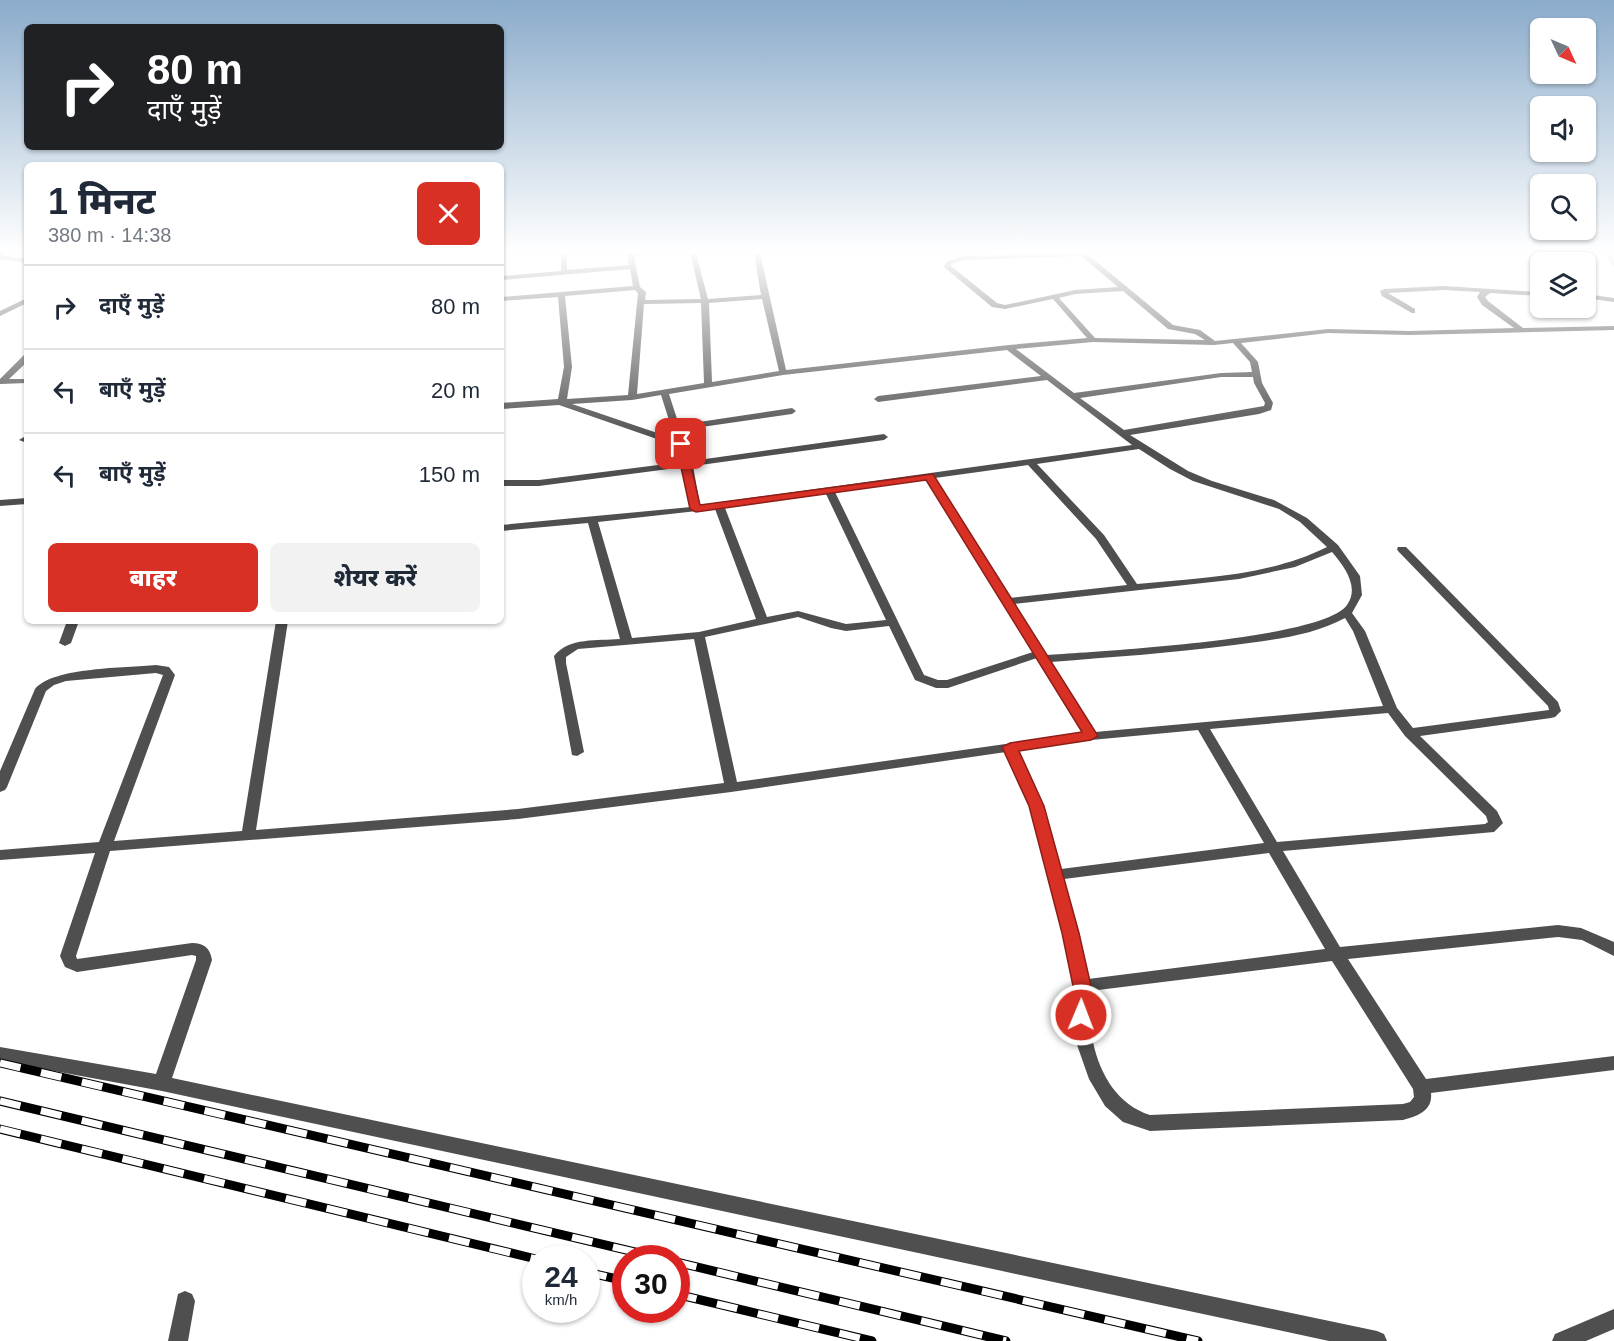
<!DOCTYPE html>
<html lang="hi">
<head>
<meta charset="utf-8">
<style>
  body { margin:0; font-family:Arial,"Noto Sans Devanagari",sans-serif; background:#f2f2f3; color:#1f2937; height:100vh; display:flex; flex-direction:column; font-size:22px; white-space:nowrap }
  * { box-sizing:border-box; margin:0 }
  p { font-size:20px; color:#747a83 }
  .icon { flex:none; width:33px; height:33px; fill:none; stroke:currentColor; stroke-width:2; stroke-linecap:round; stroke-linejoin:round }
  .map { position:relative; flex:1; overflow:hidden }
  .side { position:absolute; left:24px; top:162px; width:480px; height:462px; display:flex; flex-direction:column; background:#fff; border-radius:9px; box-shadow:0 2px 4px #0004 }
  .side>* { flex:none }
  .hud { position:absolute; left:24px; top:24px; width:480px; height:126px; border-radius:9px; box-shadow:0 2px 4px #0004; background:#202124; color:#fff; overflow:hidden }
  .needle { width:39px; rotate:134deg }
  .controls { position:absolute; left:1530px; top:18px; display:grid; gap:12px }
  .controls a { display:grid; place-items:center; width:66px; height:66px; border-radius:9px; background:#fff; box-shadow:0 2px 4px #0004; font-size:30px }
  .speed { position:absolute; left:522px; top:1245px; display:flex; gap:12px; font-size:30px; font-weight:700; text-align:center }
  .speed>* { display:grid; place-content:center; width:78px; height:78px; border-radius:50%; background:#fff; box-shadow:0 2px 4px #0004; line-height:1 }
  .speed small { font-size:15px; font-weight:400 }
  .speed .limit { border:9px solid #d22; background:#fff; color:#111 }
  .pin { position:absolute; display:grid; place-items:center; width:51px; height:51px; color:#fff; margin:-26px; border-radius:12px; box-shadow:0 3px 9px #0006 }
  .me { position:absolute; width:66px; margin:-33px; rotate:1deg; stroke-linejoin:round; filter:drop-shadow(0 0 4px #0008) }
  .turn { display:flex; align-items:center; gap:21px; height:126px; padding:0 24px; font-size:27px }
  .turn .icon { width:78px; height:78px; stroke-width:2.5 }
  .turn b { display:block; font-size:42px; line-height:51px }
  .round { display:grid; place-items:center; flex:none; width:63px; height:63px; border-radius:9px; background:#f2f2f3 }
  .headline { display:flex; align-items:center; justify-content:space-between; height:102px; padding:0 24px }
  h1 { font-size:36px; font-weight:800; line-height:45px }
  .primary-button { display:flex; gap:12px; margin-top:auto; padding:12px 24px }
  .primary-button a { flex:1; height:69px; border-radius:9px; background:#d93025; color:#fff; font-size:24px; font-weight:800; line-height:69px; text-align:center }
  .primary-button a+a { background:#f2f2f3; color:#1f2937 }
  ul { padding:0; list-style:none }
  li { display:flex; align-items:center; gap:18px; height:84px; padding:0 24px; border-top:2px solid #e0e1e3 }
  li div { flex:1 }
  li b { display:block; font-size:22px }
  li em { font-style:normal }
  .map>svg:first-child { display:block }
</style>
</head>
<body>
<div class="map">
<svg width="1614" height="1341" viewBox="0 0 1614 1341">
  <rect width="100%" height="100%" fill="#fff"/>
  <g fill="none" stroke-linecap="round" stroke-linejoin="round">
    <polyline stroke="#9d9d9d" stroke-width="4.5" points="1606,253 1614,264"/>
    <g fill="#4f4f4f" fill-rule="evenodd">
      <path d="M 561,253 L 567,253 L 567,270 L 629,265 L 627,253 L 650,253 L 634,257 L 640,287 L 646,292 L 645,300 L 701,299 L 690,253 L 696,253 L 708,299 L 761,295 L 754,253 L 760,253 L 786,370 L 1009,345 L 1087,338 L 1053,299 L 1005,309 L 992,307 L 944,267 L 946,262 L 962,256 L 1086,253 L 1173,325 L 1200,330 L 1215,341 L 1328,329 L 1410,331 L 1514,328 L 1482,305 L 1477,297 L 1480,292 L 1444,290 L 1388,293 L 1415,309 L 1415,313 L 1412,313 L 1382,296 L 1380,291 L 1384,289 L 1444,286 L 1540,292 L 1540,296 L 1490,293 L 1485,297 L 1488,301 L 1523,328 L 1614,326 L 1614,330 L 1410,335 L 1328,333 L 1241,343 L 1258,362 L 1262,383 L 1273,403 L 1271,410 L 1259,414 L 1130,435 L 1188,471 L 1212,481 L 1274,500 L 1307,518 L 1338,545 L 1360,576 L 1362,595 L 1352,613 L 1365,631 L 1397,708 L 1413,728 L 1549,710 L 1548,706 L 1398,551 L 1397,549 L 1398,547 L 1406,547 L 1558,702 L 1561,711 L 1555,717 L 1551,718 L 1420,736 L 1497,811 L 1503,823 L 1494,832 L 1283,851 L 1340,947 L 1558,925 L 1581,928 L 1614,942 L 1614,956 L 1582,940 L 1558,937 L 1348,959 L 1426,1079 L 1614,1056 L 1614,1070 L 1431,1093 C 1433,1111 1417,1116 1403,1120 L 1150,1131 L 1123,1122 L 1105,1106 L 1089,1079 L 1076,1042 L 1074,986 L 1063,933 L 1029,806 L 1006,752 L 731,792 L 518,819 L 110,851 L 76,956 L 77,959 L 192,943 C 204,943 210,948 212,960 L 172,1078 L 1377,1331 L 1384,1334 L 1387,1341 L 1329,1341 L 162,1091 L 0,1061 L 0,1047 L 156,1074 L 196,960 L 196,956 L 192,955 L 77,972 L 65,967 L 60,956 L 95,853 L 0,860 L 0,850 L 99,842 L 163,675 L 156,673 L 66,681 L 54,685 L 46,691 L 7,787 L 5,790 L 0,792 L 0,771 L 35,689 C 53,667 126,668 156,665 L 169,667 L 175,675 L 114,841 L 242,831 L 276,621 L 288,621 L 256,830 L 518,809 L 724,783 L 694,639 L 578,649 L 566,657 L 566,663 L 584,752 L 577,756 L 572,755 L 554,656 C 569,637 598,641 620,639 L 588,523 L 501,531 L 501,525 L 691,507 L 684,467 L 539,486 L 501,486 L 501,480 L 539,480 L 682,462 L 677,446 L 559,405 L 501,409 L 501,403 L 558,399 L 564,367 L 558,297 L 501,301 L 501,297 L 633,286 L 630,269 L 501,280 L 501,276 L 561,271 ZM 1081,256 L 1118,287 L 1075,290 L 1005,305 L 997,303 L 951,266 L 951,264 L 963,260 ZM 635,290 L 638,293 L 628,395 L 567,399 L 572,367 L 565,296 ZM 1123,291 L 1168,329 L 1195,334 L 1205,340 L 1095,338 L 1059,298 L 1075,294 ZM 762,299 L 779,371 L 712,382 L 709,303 ZM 701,303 L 704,383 L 637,394 L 644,304 ZM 1093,342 L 1214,345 L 1233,343 L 1250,362 L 1252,372 L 1221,373 L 1074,393 L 1016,349 ZM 1007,350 L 1041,376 L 878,396 L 874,399 L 878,402 L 1047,380 L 1132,445 L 700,505 L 693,466 L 884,440 L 888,437 L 884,434 L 691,461 L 681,430 L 792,414 L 796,411 L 792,408 L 679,425 L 669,394 L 783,375 ZM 1221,377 L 1253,377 L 1254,383 L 1265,403 L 1264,406 L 1124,430 L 1080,398 ZM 661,395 L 675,439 L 572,404 L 632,400 ZM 1139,449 L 1170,469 L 1193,481 L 1279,509 L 1300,522 L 1327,547 C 1269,576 1201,578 1137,584 L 1104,535 L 1037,464 ZM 1028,465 L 1096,539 L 1127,585 L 1010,598 L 935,478 ZM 926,479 L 1033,652 L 947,680 L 938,680 L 924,675 L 835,492 ZM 826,494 L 886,620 L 846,624 L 798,611 L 767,617 L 725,508 ZM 715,509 L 756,619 L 699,632 L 632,638 L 598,522 ZM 1332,552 C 1344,566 1360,587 1347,605 C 1322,640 1097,651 1047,655 L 1014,604 L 1239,579 L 1295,567 ZM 798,617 L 831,628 L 846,631 L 889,626 L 915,680 L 936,688 L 948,688 L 1037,658 L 1083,733 L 737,782 L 705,637 ZM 1345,618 L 1353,631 L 1383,706 L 1095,732 L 1051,662 C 1112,657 1173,653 1234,645 C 1271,640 1312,636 1345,618 ZM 1388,713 L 1405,736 L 1486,816 L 1488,822 L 1485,824 L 1277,842 L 1210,729 ZM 1198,730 L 1264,843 L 1061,869 L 1043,806 L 1018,751 L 1091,740 ZM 1269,853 L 1325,949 L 1088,979 L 1079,933 L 1064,879 ZM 1332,961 L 1413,1089 L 1414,1097 L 1410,1102 L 1403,1104 L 1150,1115 C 1118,1105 1100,1075 1093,1042 C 1089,1027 1091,1008 1090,991 Z"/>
      <polygon points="0,255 27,259 27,263 0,259"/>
      <polygon points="1586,294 1614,298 1614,302 1586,298"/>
      <polygon points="27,298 27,303 0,316 0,311"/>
      <polygon points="24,355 27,355 27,362 9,379 27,379 27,383 0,384 0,379"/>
      <polygon points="24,437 27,437 27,443 19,440"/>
      <polygon points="27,498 27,504 0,506 0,500"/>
      <polygon points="67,621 79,621 71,643 65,646 59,643"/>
      <polygon points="185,1291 192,1294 195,1301 188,1341 168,1341 178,1294"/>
      <polygon points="1614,1309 1614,1329 1586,1341 1552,1341 1555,1334"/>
    </g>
    <polygon fill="#1c1c1c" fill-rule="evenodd" points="0,253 8,253 0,257"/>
    <defs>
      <g id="rail">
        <polyline points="0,1063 1198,1341"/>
        <polyline points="0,1101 660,1258"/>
        <polyline points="0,1129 536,1259"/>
        <polyline points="676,1262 1006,1341"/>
        <polyline points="586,1272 626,1281"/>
        <polyline points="676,1294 872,1341"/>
      </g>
    </defs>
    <use href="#rail" stroke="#000" stroke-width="9"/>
    <use href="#rail" stroke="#fff" stroke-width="7" stroke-dasharray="21" stroke-linecap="butt"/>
  </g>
  <linearGradient id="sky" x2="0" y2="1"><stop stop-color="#8aabca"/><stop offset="0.57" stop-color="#fff"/><stop offset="1" stop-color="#fff" stop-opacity="0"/></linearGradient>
  <rect width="1614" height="441" fill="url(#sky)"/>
  <polygon fill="#d93025" stroke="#8d1f18" stroke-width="1.5" points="681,441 686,444 700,505 933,474 1098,736 1091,740 1019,751 1044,806 1079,933 1091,986 1091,1015 1088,1020 1081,1022 1075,1020 1072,1015 1073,986 1062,933 1029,806 1002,747 1010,743 1082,732 926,480 696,512 690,509 676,444"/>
</svg>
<div class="controls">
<a><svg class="needle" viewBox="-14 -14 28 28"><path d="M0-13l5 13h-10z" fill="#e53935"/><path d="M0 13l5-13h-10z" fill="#747a83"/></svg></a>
<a><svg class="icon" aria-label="sound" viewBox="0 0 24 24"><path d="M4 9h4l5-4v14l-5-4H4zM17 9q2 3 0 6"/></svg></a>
<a><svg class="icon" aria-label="search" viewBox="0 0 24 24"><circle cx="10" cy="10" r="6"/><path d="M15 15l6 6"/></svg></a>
<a><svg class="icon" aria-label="layers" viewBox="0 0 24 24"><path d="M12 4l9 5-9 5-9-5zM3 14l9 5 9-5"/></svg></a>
</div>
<div class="speed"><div>24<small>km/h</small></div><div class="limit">30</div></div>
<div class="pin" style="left:681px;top:444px;background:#d93025"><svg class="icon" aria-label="arrive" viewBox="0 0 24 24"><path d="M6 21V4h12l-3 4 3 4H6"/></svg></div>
<svg class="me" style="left:1081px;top:1015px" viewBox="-20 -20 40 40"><circle r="17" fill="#d93025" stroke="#fff" stroke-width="3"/><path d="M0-11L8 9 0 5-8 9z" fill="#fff"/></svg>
<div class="hud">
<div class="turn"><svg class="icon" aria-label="right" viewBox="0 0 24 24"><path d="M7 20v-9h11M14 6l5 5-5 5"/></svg><div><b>80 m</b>दाएँ मुड़ें</div></div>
</div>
<section class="side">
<div class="headline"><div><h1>1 मिनट</h1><p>380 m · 14:38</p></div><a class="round" style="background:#d93025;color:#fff"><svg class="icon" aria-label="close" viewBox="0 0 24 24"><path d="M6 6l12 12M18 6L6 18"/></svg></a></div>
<ul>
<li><svg class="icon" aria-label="right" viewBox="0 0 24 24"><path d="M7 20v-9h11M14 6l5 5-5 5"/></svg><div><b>दाएँ मुड़ें</b></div><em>80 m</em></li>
<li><svg class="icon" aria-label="left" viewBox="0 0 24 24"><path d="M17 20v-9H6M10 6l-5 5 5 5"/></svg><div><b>बाएँ मुड़ें</b></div><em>20 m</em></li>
<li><svg class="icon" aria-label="left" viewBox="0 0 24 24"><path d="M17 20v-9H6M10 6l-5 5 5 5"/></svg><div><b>बाएँ मुड़ें</b></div><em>150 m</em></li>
</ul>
<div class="primary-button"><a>बाहर</a><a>शेयर करें</a></div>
</section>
</div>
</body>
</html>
